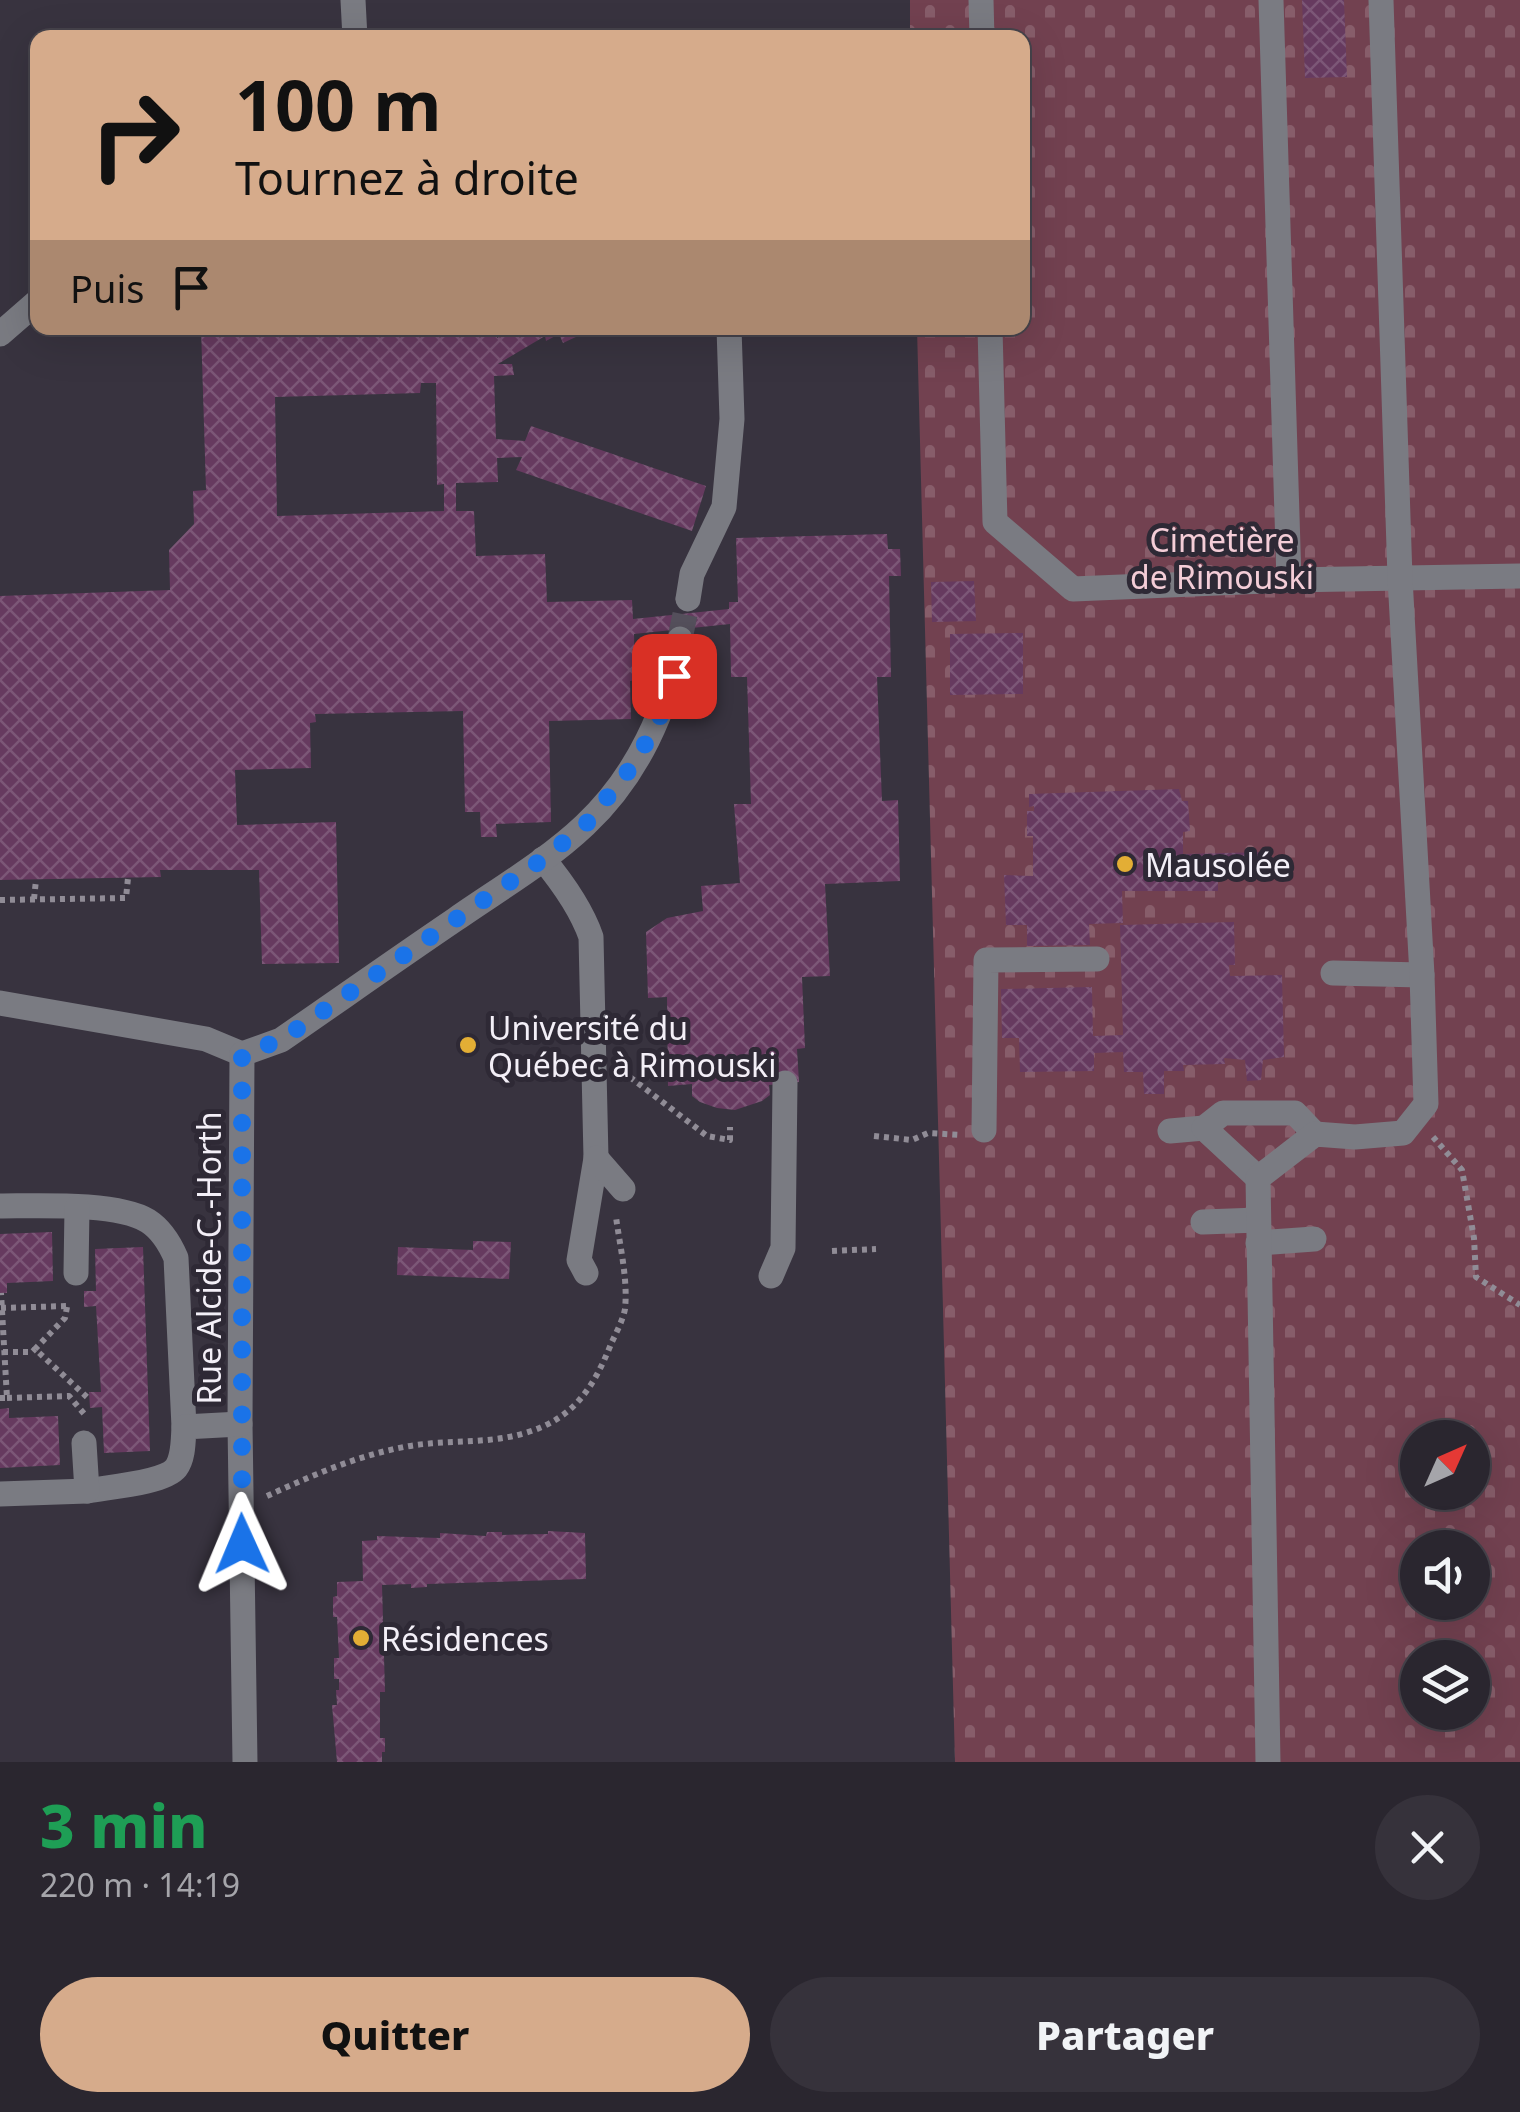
<!DOCTYPE html>
<html lang="fr">
<head>
<meta charset="utf-8">
<style>
  body { margin:0; font-family:"Noto Sans",sans-serif; background:#36323b; color:#f1f3f6; height:100vh; display:flex; flex-direction:column; font-size:38px; white-space:nowrap }
  * { box-sizing:border-box; margin:0 }
  p { font-size:32px; color:#a5a5aa }
  .icon { flex:none; width:55px; height:55px; fill:none; stroke:currentColor; stroke-width:2; stroke-linecap:round; stroke-linejoin:round }
  .map { position:relative; height:1762px; overflow:hidden }
  .details { display:flex; flex-direction:column; background:#2a262f; flex:1 }
  .details>* { flex:none }
  .top-card { position:absolute; left:30px; top:30px; width:1000px; height:305px; border-radius:20px; box-shadow:0 10px 40px #0002,0 0 0 2px #46434b; background:#d6ab8b; color:#111; overflow:hidden }
  .needle { width:65px; rotate:45deg }
  .buttons { position:absolute; left:1400px; top:1420px; display:grid; gap:20px }
  .buttons a { display:grid; place-items:center; width:90px; height:90px; border-radius:50%; background:#2a262f; box-shadow:0 10px 40px #0002,0 0 0 2px #46434b; font-size:50px }
  .pin { position:absolute; display:grid; place-items:center; width:85px; height:85px; color:#fff; margin:-42px; border-radius:20px; box-shadow:0 5px 15px #0006 }
  .me { position:absolute; width:110px; margin:-55px; rotate:359deg; stroke-linejoin:round; filter:drop-shadow(0 0 8px #0008) }
  .turn { display:flex; align-items:center; gap:35px; height:210px; padding:0 40px; font-size:45px }
  .turn .icon { width:130px; height:130px; stroke-width:2.5 }
  .turn b { display:block; font-size:70px; line-height:85px }
  .then { display:flex; align-items:center; height:95px; padding:0 40px; background:#0003; gap:20px; font-size:38px }
  .round { display:grid; place-items:center; flex:none; width:105px; height:105px; border-radius:52px; background:#36323b }
  .head { display:flex; align-items:center; justify-content:space-between; height:170px; padding:0 40px }
  h1 { font-size:60px; font-weight:800; line-height:75px; color:#1e9e55 }
  .primary-button { display:flex; gap:20px; margin-top:auto; padding:20px 40px }
  .primary-button a { flex:1; height:115px; border-radius:60px; background:#d6ab8b; color:#111; font-size:40px; font-weight:800; line-height:115px; text-align:center }
  .primary-button a+a { background:#36323b; color:#f1f3f6 }
  .map>svg:first-child { display:block }
</style>
</head>
<body>
<div class="map">
<svg width="1520" height="1762" viewBox="0 0 1520 1762">
  <defs>
    <pattern id="cemetery-stones" width="16" height="16" patternUnits="userSpaceOnUse" patternTransform="scale(2.5)"><rect width="16" height="16" fill="#724150"/><path d="M2 7V4a2 2 0 0 1 4 0v3zM10 15v-3a2 2 0 0 1 4 0v3z" fill="#875d6a"/></pattern>
    <pattern id="building-cross-hatch" width="8" height="8" patternUnits="userSpaceOnUse" patternTransform="scale(2.5)"><rect width="8" height="8" fill="#663a5f"/><path d="M0 0l8 8M0 8l8-8" fill="none" stroke="#7c5777"/></pattern>
  </defs>
  <rect width="100%" height="100%" fill="#38333f"/>
  <path fill="url(#cemetery-stones)" fill-rule="evenodd" d="M 910,0 L 1520,0 L 1520,1762 L 955,1762 L 917,328 L 1022,328 L 1022,38 L 910,37 ZM 1418,1438 L 1472,1438 L 1472,1492 L 1418,1492 ZM 1418,1548 L 1472,1548 L 1472,1602 L 1418,1602 ZM 1418,1658 L 1472,1658 L 1472,1712 L 1418,1712 Z"/>
  <g fill="url(#building-cross-hatch)" fill-rule="evenodd">
    <polygon points="1302,0 1344,0 1347,77 1305,78"/>
    <path d="M 201,328 L 497,328 L 497,338 L 516,328 L 595,328 L 563,343 L 559,334 L 546,341 L 545,336 L 498,364 L 512,364 L 514,375 L 494,376 L 496,439 L 525,441 L 531,426 L 706,486 L 692,531 L 516,470 L 522,457 L 497,458 L 498,482 L 456,483 L 456,511 L 474,511 L 476,556 L 545,554 L 547,602 L 632,600 L 633,619 L 729,609 L 729,602 L 738,602 L 736,538 L 887,534 L 888,549 L 900,549 L 901,576 L 889,576 L 891,677 L 877,677 L 882,801 L 898,800 L 900,881 L 825,884 L 830,976 L 802,977 L 805,1048 L 797,1049 L 799,1082 L 769,1085 L 770,1095 L 762,1101 L 735,1110 L 717,1108 L 700,1102 L 692,1096 L 692,1084 L 668,1086 L 667,997 L 648,998 L 646,932 L 667,918 L 703,911 L 701,886 L 740,883 L 734,804 L 751,804 L 747,677 L 731,677 L 730,624 L 634,634 L 635,680 L 630,681 L 631,719 L 549,721 L 551,822 L 496,824 L 497,837 L 481,837 L 480,812 L 465,812 L 463,711 L 315,714 L 316,722 L 310,723 L 311,768 L 235,770 L 237,825 L 336,822 L 339,963 L 262,964 L 259,870 L 160,870 L 161,877 L 0,880 L 0,596 L 170,590 L 169,550 L 194,524 L 193,491 L 206,490 ZM 421,383 L 436,383 L 437,485 L 444,484 L 444,511 L 277,516 L 275,397 L 420,393 Z"/>
    <polygon points="974,581 976,621 932,622 931,582"/>
    <polygon points="1023,633 1023,694 950,695 950,634"/>
    <polygon points="1179,789 1182,801 1188,801 1190,831 1183,832 1183,854 1264,852 1264,872 1218,875 1218,891 1122,891 1123,923 1089,924 1090,945 1027,946 1027,925 1006,925 1004,875 1033,876 1033,836 1027,836 1027,811 1034,811 1034,806 1029,807 1029,794"/>
    <polygon points="1234,922 1235,965 1229,965 1230,976 1282,975 1284,1057 1263,1060 1261,1080 1247,1081 1245,1060 1224,1058 1225,1064 1183,1065 1184,1071 1164,1071 1164,1094 1144,1094 1143,1072 1124,1072 1123,1052 1094,1053 1094,1071 1020,1072 1019,1038 1002,1038 1001,989 1092,987 1093,1036 1123,1035 1120,925"/>
    <polygon points="52,1232 53,1281 7,1283 7,1293 0,1293 0,1234"/>
    <polygon points="473,1241 511,1242 509,1279 397,1275 398,1247 473,1250"/>
    <polygon points="143,1247 150,1451 104,1453 102,1407 90,1408 89,1392 101,1392 96,1306 84,1307 84,1291 96,1291 95,1249"/>
    <polygon points="9,1408 9,1418 58,1416 60,1465 0,1468 0,1409"/>
    <polygon points="548,1531 585,1533 586,1579 427,1584 427,1587 411,1588 411,1584 382,1585 385,1692 380,1692 380,1738 385,1738 385,1752 382,1752 382,1762 337,1762 332,1705 337,1705 336,1690 339,1690 339,1679 334,1679 334,1658 339,1658 337,1617 333,1617 333,1597 337,1596 337,1582 363,1581 362,1541 377,1540 377,1536 440,1538 440,1533 486,1536 487,1532 502,1532 502,1535 548,1534"/>
  </g>
  <g fill="none" stroke-linecap="round" stroke-linejoin="round">
    <polyline stroke="#544f5b" stroke-width="25" stroke-dasharray="25 12" stroke-linecap="butt" points="680,639 688,599"/>
    <g stroke="#908c96" stroke-width="6" stroke-dasharray="5 5" stroke-linecap="butt">
      <polyline points="34,899 36,880"/>
      <polyline points="0,900 126,898 128,878"/>
      <polyline points="622,1071 707,1136 730,1140 730,1127"/>
      <polyline points="874,1136 912,1140 928,1133 961,1135"/>
      <polyline points="1433,1137 1462,1170 1474,1238 1476,1277 1520,1305"/>
      <polyline points="832,1251 876,1249"/>
      <polyline points="67,1307 65,1318 35,1349 89,1399"/>
      <polyline points="1,1308 68,1306"/>
      <polyline points="3,1352 32,1352 35,1349"/>
      <polyline points="0,1398 7,1398 1,1293"/>
      <polyline points="7,1398 69,1396 86,1416"/>
      <path d="M 267,1496 C 311,1476 356,1456 404,1447 C 444,1439 485,1445 525,1433 C 573,1419 593,1389 611,1344 C 616,1333 623,1320 625,1309 C 628,1279 620,1247 616,1217"/>
    </g>
    <g stroke="#7a7b82" stroke-width="25">
      <polyline points="353,0 355,38"/>
      <polyline points="981,0 982,38"/>
      <polyline points="1271,0 1289,580"/>
      <polyline points="990,328 995,522 1073,589 1289,580 1520,576"/>
      <polyline points="0,334 38,301"/>
      <polyline points="688,599 692,574 724,507 732,419 729,328"/>
      <path d="M 543,859 C 562,882 581,908 591,937 L 596,1158 L 579,1260 L 586,1273"/>
      <polyline points="1333,973 1422,975"/>
      <polyline points="0,1003 206,1039 242,1054"/>
      <polyline points="242,1054 240,1424 245,1762"/>
      <path d="M 242,1054 L 281,1040 C 339,1000 397,959 456,919 C 499,889 547,861 585,825 C 637,776 668,709 680,639"/>
      <polyline points="984,1130 986,960 1097,959"/>
      <polyline points="1170,1131 1204,1128"/>
      <polyline points="596,1158 623,1189"/>
      <polyline points="1258,1178 1204,1128 1223,1113 1295,1113 1315,1134"/>
      <path d="M 0,1206 C 37,1206 117,1202 148,1221 C 162,1230 170,1244 176,1258 L 184,1427"/>
      <polyline points="1203,1222 1258,1220"/>
      <polyline points="1258,1243 1314,1239"/>
      <polyline points="76,1273 77,1208"/>
      <polyline points="771,1276 783,1248 785,1083"/>
      <path d="M 87,1491 C 107,1487 164,1483 176,1468 C 184,1457 183,1440 184,1427 L 240,1424"/>
      <polyline points="0,1494 87,1491 84,1443"/>
      <polyline points="1268,1762 1258,1178 1315,1134 1355,1137 1403,1133 1426,1104 1422,975 1400,578 1381,0"/>
    </g>
  </g>
  <g fill="none" stroke-linecap="round" stroke-linejoin="round">
    <polyline stroke="#1a73e8" stroke-width="18" stroke-dasharray="0 32.4" points="242,1544 242,1054 281,1040 543,859 586,824 629,770 657,725 674,676"/>
  </g>
  <g fill="#e3ae35" stroke="#2e2935" stroke-width="4">
    <circle cx="1125" cy="864" r="10"/>
    <circle cx="468" cy="1045" r="10"/>
    <circle cx="361" cy="1638" r="10"/>
  </g>
  <g text-anchor="middle" dominant-baseline="central" stroke-width="10" stroke-linejoin="round" paint-order="stroke">
    <g font-size="32" fill="#f4cdd7" stroke="#2e2935">
      <text x="1222" y="539">Cimetière<tspan x="1222" dy="37">de Rimouski</tspan></text>
    </g>
    <g font-size="32" fill="#f3eff7" stroke="#2e2935" text-anchor="start">
      <text x="1145" y="864">Mausolée</text>
      <text x="488" y="1027">Université du<tspan x="488" dy="37">Québec à Rimouski</tspan></text>
      <text x="381" y="1638">Résidences</text>
    </g>
    <g font-size="32" fill="#f3eff7" stroke="#2e2935">
      <text transform="translate(208 1258) rotate(-90)">Rue Alcide-C.-Horth</text>
    </g>
  </g>
</svg>
<div class="buttons">
<a><svg class="needle" viewBox="-14 -14 28 28"><path d="M0-13l5 13h-10z" fill="#e53935"/><path d="M0 13l5-13h-10z" fill="#a5a5aa"/></svg></a>
<a><svg class="icon" aria-label="sound" viewBox="0 0 24 24"><path d="M4 9h4l5-4v14l-5-4H4zM17 9q2 3 0 6"/></svg></a>
<a><svg class="icon" aria-label="layers" viewBox="0 0 24 24"><path d="M12 4l9 5-9 5-9-5zM3 14l9 5 9-5"/></svg></a>
</div>
<div class="pin" style="left:674px;top:676px;background:#d93025"><svg class="icon" aria-label="arrive" viewBox="0 0 24 24"><path d="M6 21V4h12l-3 4 3 4H6"/></svg></div>
<svg class="me" style="left:242px;top:1544px" viewBox="-20 -20 40 40"><path d="M0-17L14 15 0 8-14 15z" fill="#1a73e8" stroke="#fff" stroke-width="4"/></svg>
<div class="top-card">
<div class="turn"><svg class="icon" aria-label="right" viewBox="0 0 24 24"><path d="M7 20v-9h11M14 6l5 5-5 5"/></svg><div><b>100 m</b>Tournez à droite</div></div>
<div class="then">Puis<svg class="icon" aria-label="arrive" viewBox="0 0 24 24"><path d="M6 21V4h12l-3 4 3 4H6"/></svg></div>
</div>
</div>
<section class="details">
<div class="head"><div><h1>3 min</h1><p>220 m · 14:19</p></div><a class="round"><svg class="icon" aria-label="close" viewBox="0 0 24 24"><path d="M6 6l12 12M18 6L6 18"/></svg></a></div>
<div class="primary-button"><a>Quitter</a><a>Partager</a></div>
</section>
</body>
</html>
